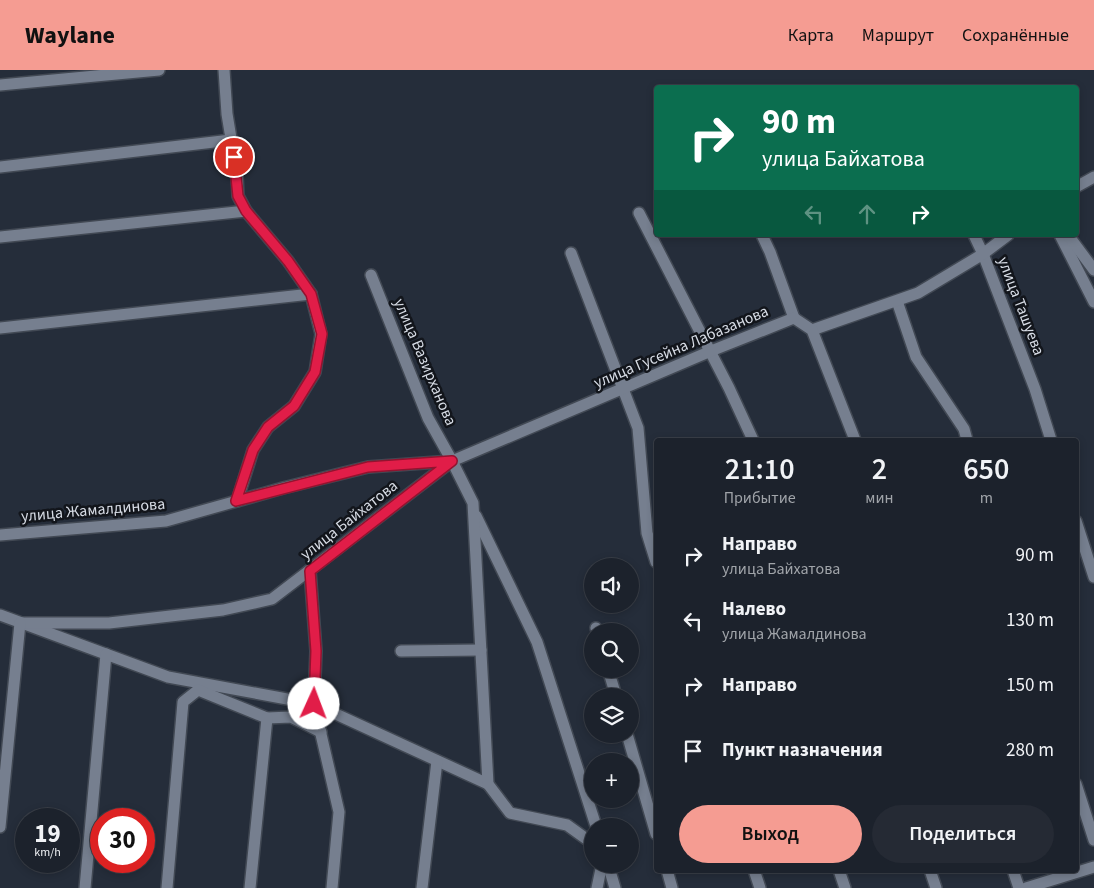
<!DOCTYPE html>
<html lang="ru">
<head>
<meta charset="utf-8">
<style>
  body { margin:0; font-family:"Source Sans 3",sans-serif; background:#252a34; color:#f1f3f6; height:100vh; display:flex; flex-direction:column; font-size:19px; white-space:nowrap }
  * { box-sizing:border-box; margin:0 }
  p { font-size:16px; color:#a0a4a9 }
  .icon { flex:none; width:28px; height:28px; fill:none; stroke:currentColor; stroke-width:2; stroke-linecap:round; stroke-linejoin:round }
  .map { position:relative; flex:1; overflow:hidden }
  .details { position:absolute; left:654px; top:368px; width:425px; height:435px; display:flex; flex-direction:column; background:#1c222c; border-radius:5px; box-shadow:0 2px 8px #0003,0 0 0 1px #3a3f48 }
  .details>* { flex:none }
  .hud { position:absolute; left:654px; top:15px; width:425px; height:152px; border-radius:5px; box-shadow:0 2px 8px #0003,0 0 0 1px #3a3f48; background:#0b6e4f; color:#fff; overflow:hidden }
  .fabs { position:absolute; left:584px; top:488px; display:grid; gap:10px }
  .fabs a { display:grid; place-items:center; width:55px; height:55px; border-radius:50%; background:#1c222c; box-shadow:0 2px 8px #0003,0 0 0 1px #3a3f48; font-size:25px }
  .speed { position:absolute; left:15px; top:738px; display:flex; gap:10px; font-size:25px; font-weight:700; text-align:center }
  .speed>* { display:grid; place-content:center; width:65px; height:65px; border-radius:50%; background:#1c222c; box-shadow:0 2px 8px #0003,0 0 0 1px #3a3f48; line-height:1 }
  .speed small { font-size:12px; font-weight:400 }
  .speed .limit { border:8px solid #d22; background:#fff; color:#111 }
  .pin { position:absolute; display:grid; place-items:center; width:42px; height:42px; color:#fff; margin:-21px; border:2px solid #fff; border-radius:50%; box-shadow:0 1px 5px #0007 }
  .me { position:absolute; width:55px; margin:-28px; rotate:2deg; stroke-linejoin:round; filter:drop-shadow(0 0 4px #0008) }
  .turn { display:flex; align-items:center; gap:18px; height:105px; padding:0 25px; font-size:22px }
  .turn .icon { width:65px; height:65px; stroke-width:2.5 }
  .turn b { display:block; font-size:35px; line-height:42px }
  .lanes { display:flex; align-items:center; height:48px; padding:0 25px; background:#0003; justify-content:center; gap:25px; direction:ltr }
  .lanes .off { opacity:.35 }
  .eta { display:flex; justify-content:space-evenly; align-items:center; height:85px; text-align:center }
  .eta b { font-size:30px; font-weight:600; line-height:35px }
  .action { display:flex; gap:10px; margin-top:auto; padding:10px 25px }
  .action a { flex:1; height:58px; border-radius:30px; background:#f59c92; color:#111; font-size:20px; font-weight:600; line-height:58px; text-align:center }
  .action a+a { background:#252a34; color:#f1f3f6 }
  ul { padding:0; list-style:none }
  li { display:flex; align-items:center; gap:15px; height:65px; padding:0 25px }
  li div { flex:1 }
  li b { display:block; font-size:19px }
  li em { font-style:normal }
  header { display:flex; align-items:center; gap:30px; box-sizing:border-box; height:70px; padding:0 25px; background:#f59c92; color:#111 }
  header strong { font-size:24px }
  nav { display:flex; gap:28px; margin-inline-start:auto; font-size:18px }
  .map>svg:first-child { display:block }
</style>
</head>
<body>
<header>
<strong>Waylane</strong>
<nav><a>Карта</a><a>Маршрут</a><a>Сохранённые</a></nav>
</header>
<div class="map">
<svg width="1094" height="818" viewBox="0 0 1094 818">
  <rect width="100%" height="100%" fill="#252d3a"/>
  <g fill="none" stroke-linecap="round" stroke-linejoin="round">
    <defs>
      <g id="minor">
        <polyline points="224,0 227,44 237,105 238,126 246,141 288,191 311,224 321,264 315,302 294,336 268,357 253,380 237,431"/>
        <polyline points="0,15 159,0"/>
        <polyline points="0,97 231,70"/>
        <polyline points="1076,117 1094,107"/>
        <polyline points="639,143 729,318 753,370"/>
        <polyline points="762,165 770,182 794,248"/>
        <polyline points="974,165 983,184 1035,319 1051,370"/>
        <polyline points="1060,165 1094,232"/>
        <polyline points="1068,165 1094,200"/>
        <polyline points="0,167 246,141"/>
        <polyline points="571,183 638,358 647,463 656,492"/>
        <polyline points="371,205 428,348 452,391"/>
        <polyline points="897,231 916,287 964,359 967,370"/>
        <polyline points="0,258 311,224"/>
        <polyline points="812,260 918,223 983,184 1008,165"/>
        <polyline points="476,446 537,572 596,756"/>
        <polyline points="1076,451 1094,507"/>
        <polyline points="0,465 166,451 283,418 368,397 452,391 711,281 794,248 812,260 855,370"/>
        <polyline points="310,501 316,581 314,634 339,742 332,818"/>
        <polyline points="0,545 168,607 314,634 488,714"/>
        <polyline points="20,553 109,553 223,540 272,529 452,391 473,433 488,714 510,743 567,755 592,773"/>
        <polyline points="596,558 597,561"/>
        <polyline points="401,581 481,580"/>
        <polyline points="608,599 616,626"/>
        <polyline points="627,664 656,764"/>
        <polyline points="1076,714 1094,770"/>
        <polyline points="0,757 20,553"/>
        <polyline points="608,794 615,818"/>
        <polyline points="667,800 672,818"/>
        <polyline points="754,800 760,818"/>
        <polyline points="839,800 845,818"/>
        <polyline points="930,800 936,818"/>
        <polyline points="1013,800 1019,818"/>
        <polyline points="85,818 106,584"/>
        <polyline points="167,818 183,632 198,620 267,648 291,647 321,662"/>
        <polyline points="250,818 267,648"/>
        <polyline points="422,818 437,691"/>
        <polyline points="597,818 602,794"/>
        <polyline points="1026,818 1094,797"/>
      </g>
    </defs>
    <use href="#minor" stroke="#424954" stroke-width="14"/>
    <use href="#minor" stroke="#767f8f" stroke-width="11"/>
  </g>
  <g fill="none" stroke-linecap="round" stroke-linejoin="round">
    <defs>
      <polyline id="route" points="234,87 238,126 246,141 288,191 311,224 322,264 315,302 294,336 268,357 253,380 236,431 368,397 452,391 310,501 316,581 314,634"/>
    </defs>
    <use href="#route" stroke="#92132f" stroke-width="12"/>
    <use href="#route" stroke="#e11d48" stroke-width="9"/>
  </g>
  <g text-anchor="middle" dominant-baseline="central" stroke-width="5" stroke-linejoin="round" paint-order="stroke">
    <g font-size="16" fill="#d7dce5" stroke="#12151b">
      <text transform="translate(1021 236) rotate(69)">улица Ташуева</text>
      <text transform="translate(681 277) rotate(-23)">улица Гусейна Лабазанова</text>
      <text transform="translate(425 292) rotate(67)">улица Вазирханова</text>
      <text transform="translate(93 440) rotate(-5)">улица Жамалдинова</text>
      <text transform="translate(349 450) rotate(-38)">улица Байхатова</text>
    </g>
  </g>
</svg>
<div class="fabs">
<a><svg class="icon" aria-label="sound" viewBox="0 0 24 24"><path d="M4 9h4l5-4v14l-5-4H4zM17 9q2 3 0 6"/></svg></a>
<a><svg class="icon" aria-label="search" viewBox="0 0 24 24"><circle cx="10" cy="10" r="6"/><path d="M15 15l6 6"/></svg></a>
<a><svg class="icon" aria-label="layers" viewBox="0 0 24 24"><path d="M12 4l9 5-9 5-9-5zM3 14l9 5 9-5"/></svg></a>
<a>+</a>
<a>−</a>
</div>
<div class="speed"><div>19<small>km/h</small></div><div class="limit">30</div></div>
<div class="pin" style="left:234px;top:87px;background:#d93025"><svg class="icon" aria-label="arrive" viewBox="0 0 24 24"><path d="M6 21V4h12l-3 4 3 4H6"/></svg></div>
<svg class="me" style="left:314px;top:634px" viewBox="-20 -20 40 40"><circle r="19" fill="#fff"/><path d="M0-13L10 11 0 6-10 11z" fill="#e11d48"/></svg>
<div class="hud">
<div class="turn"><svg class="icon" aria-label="right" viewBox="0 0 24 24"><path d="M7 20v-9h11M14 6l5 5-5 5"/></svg><div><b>90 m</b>улица Байхатова</div></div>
<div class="lanes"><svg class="icon off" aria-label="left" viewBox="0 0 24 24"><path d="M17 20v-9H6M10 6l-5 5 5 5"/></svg><svg class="icon off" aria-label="ahead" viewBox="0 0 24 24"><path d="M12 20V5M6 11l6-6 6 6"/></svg><svg class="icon" aria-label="right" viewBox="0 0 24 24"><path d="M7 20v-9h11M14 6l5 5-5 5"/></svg></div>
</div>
<section class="details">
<div class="eta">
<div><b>21:10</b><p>Прибытие</p></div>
<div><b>2</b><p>мин</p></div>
<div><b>650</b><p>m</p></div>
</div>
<ul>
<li><svg class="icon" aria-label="right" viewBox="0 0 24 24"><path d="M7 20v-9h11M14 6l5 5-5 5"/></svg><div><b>Направо</b><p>улица Байхатова</p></div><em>90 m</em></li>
<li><svg class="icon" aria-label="left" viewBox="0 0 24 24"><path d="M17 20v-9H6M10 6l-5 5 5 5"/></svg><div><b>Налево</b><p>улица Жамалдинова</p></div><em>130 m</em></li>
<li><svg class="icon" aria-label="right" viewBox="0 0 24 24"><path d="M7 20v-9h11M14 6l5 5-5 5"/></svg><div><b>Направо</b></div><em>150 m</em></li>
<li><svg class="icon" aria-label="arrive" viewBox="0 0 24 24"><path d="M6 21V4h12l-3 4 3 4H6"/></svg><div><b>Пункт назначения</b></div><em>280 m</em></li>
</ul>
<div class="action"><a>Выход</a><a>Поделиться</a></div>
</section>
</div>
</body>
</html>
